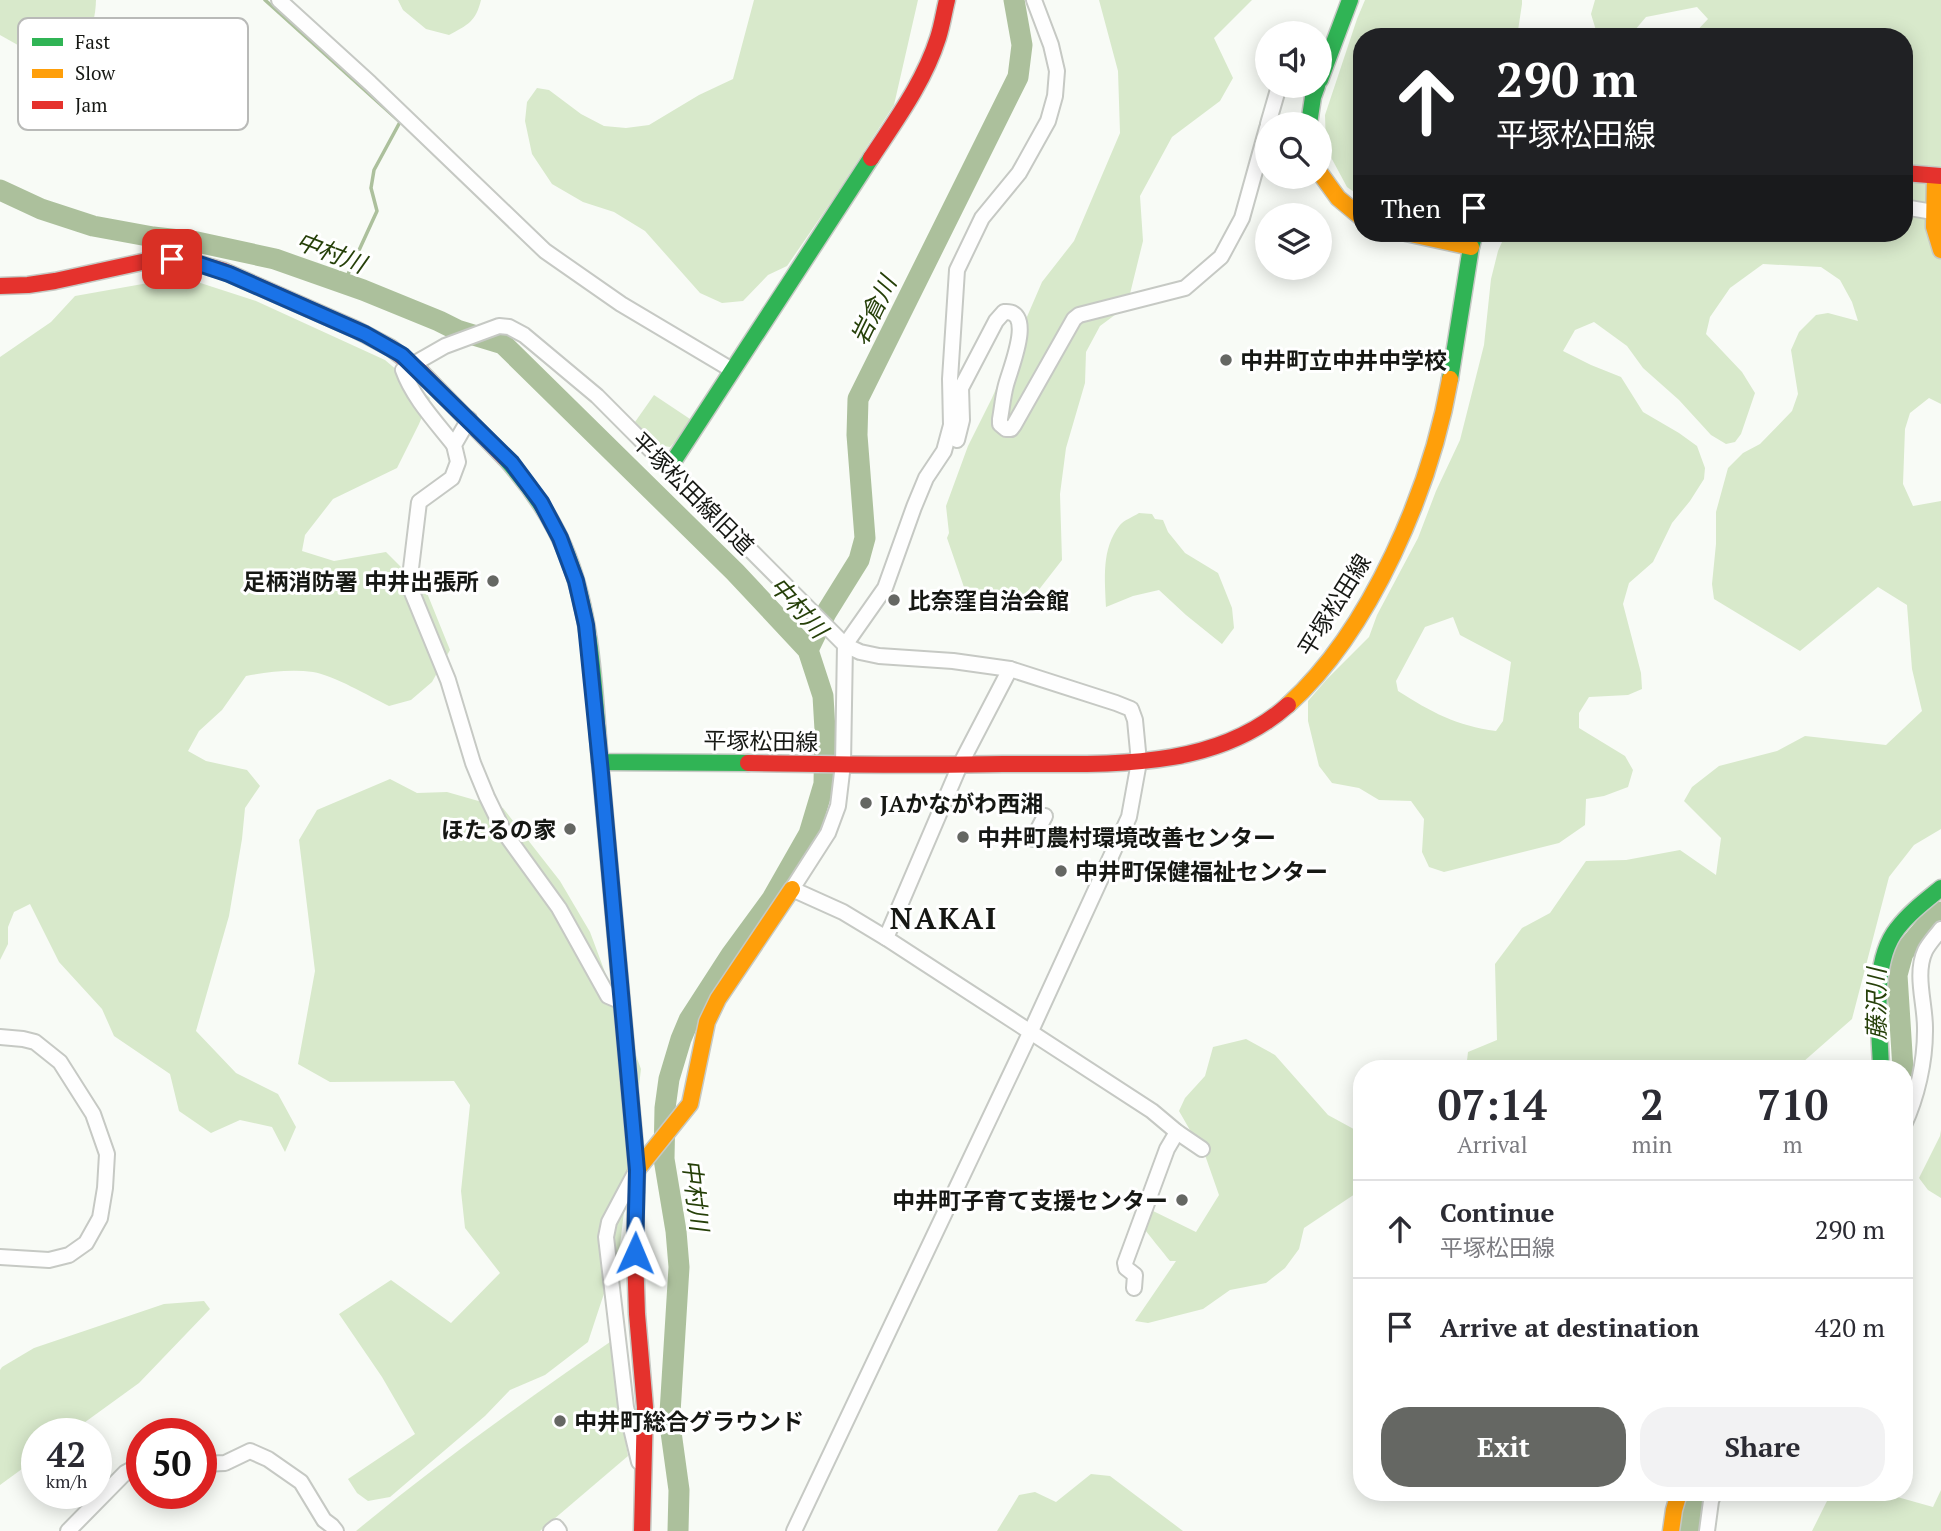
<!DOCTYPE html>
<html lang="en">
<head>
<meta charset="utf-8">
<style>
  body { margin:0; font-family:"PT Serif","Noto Sans JP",serif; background:#f2f2f3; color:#2b2b33; height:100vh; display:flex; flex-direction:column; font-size:26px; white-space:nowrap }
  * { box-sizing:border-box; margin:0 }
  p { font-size:23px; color:#7c7c81 }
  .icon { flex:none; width:38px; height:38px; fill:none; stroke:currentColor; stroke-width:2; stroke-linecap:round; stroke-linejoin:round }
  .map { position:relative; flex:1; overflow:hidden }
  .details { position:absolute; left:1353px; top:1060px; width:560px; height:441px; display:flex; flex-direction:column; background:#fff; border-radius:28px; box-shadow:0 4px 18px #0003 }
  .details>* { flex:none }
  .banner { position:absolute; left:1353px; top:28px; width:560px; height:214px; border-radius:28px; box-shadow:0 4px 18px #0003; background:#202124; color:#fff; overflow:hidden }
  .tools { position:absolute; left:1255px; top:21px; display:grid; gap:14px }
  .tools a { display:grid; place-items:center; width:77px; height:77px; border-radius:50%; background:#fff; box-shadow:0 4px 18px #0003; font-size:35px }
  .speed { position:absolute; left:21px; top:1418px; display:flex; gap:14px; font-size:35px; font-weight:700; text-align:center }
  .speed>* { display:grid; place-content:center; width:91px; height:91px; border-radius:50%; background:#fff; box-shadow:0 4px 18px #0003; line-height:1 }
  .speed small { font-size:18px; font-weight:400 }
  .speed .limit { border:10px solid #d22; background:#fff; color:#111 }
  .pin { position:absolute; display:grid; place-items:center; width:60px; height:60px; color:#fff; margin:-30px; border-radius:14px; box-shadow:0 4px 10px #0006 }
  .me { position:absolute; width:77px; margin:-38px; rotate:1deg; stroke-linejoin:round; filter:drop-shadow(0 0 5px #0008) }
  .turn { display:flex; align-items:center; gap:24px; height:147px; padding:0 28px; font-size:32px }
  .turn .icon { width:91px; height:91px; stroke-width:2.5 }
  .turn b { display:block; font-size:49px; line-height:60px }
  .then { display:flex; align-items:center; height:66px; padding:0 28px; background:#0003; gap:14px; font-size:26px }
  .eta { display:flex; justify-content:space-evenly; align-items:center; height:119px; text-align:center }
  .eta b { font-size:42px; font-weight:700; line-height:49px }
  .button { display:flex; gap:14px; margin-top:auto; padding:14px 28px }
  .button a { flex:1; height:80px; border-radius:28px; background:#656763; color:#fff; font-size:28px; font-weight:700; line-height:80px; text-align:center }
  .button a+a { background:#f2f2f3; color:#2b2b33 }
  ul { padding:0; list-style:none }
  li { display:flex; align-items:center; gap:21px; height:98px; padding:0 28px; border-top:2px solid #e1e1e2 }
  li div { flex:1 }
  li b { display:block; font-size:26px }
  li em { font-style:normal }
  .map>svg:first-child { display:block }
</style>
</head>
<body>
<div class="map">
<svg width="1941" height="1531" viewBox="0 0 1941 1531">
  <rect width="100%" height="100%" fill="#f8fbf6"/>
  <g fill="#d8e9cb" fill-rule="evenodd">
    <path d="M 0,0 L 96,0 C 95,34 83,44 57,63 L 32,53 L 0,35 Z"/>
    <path d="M 398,0 L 481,0 C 476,21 468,25 449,35 L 426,29 L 403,10 Z"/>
    <polygon points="754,0 918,0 894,105 831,202 787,266 768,275 743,301 722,303 700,293 645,231 614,212 583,202 552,184 532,154 525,121 527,102 537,88 549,90 581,114 604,126 626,128 649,125 699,95 733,79"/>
    <polygon points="1099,0 1252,0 1214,38 1233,78 1220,101 1172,137 1140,196 1143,241 1127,306 1100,326 1086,352 1085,383 1066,448 1060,494 1062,560 1027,605 967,596 947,538 949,533 946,506 968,446 992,398 1042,282 1074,241 1120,133 1118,71"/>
    <polygon points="1365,0 1522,0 1522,4 1517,37 1362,37 1361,197 1347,187 1326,148 1325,115 1357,19"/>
    <path d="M 1595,0 L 1941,0 L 1941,404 L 1929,398 L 1910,413 L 1905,429 L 1903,484 L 1913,506 L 1941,501 L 1941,829 L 1914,845 L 1889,877 L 1852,1019 L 1795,1069 L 1466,1069 L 1468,1052 L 1497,1040 L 1495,964 L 1522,928 L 1550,913 L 1586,861 L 1626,860 L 1680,850 L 1716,875 L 1721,838 L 1684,801 L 1692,787 L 1719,766 L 1777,751 L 1805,736 L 1886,745 L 1922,711 L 1912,669 L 1907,605 L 1878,587 L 1800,651 L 1714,599 L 1712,584 L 1716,544 L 1716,512 L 1728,468 L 1743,453 L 1760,444 L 1792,411 L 1798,394 L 1791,350 L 1799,332 L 1816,315 L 1828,313 L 1858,321 L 1852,302 L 1840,280 L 1821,267 L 1763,264 L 1730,288 L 1710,317 L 1706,334 L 1742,372 L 1755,393 L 1741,434 L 1735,442 L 1726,444 L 1711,435 L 1679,400 L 1643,368 L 1627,346 L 1594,322 L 1575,330 L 1563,351 L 1591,365 L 1621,377 L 1643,412 L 1679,433 L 1697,446 L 1705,468 L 1704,479 L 1690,501 L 1672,523 L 1653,562 L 1629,583 L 1623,604 L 1641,673 L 1642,689 L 1628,695 L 1589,697 L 1579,713 L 1579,728 L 1625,756 L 1633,770 L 1628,787 L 1604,796 L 1586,799 L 1585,825 L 1559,843 L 1444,872 L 1429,867 L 1422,852 L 1424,819 L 1411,801 L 1379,800 L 1359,788 L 1332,783 L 1319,766 L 1308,721 L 1308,701 L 1327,679 L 1369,637 L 1377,615 L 1418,538 L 1436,491 L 1460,440 L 1484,345 L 1491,279 L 1498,251 L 1506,233 L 1904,233 L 1904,37 L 1691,37 L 1708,19 L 1697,7 L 1646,17 L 1629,37 L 1598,37 L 1591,14 ZM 1453,617 L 1460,635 L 1511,662 L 1503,721 L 1496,731 C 1457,726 1431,712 1398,691 L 1396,681 L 1425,627 Z"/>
    <path d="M 182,277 L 256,301 L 385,360 L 430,398 L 419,424 L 397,468 L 333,499 L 305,535 L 302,551 L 334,561 L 386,552 L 427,593 L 450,650 L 432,682 L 411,700 L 389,706 C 369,696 333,675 313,672 C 291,669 267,672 246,676 L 222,710 L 199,731 L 188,751 L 206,761 L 247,770 L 260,786 L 245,808 L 242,839 L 229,916 L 196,1031 L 236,1073 L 278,1094 L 296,1127 L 285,1152 L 272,1127 L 240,1120 L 211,1133 L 179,1111 L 170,1074 L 114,1036 L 102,1009 L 59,962 L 30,904 L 14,912 L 8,927 L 8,944 L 0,960 L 0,357 L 51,322 L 75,296 Z"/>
    <polygon points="654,395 690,419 675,442 670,447 657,445 635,422"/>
    <path d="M 1139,513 L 1152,514 L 1155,519 L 1163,520 L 1168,532 L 1185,553 L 1218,573 L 1232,608 L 1234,628 L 1222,644 L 1186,615 L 1159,590 L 1133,596 L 1106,607 C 1105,579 1101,549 1120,525 C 1124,520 1133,517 1139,513 Z"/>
    <polygon points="390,779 417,793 447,792 503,808 560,881 590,932 641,1069 620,1245 588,1342 545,1375 510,1390 485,1416 390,1497 368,1501 357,1493 348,1479 415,1434 382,1377 339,1314 391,1280 451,1323 500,1273 465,1228 461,1191 470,1105 454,1081 330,1082 298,1064 315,971 299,840 317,810"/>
    <path d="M 1246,1039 L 1275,1055 L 1328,1115 L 1361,1133 L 1361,1190 L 1304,1228 L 1299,1249 L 1285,1268 L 1266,1283 L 1230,1290 L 1203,1309 L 1148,1323 L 1135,1321 L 1176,1261 L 1170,1261 C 1166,1256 1144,1229 1143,1227 C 1143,1222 1147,1214 1149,1209 L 1196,1232 L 1219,1195 L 1206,1158 L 1179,1111 L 1185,1098 L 1205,1076 L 1213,1047 Z"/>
    <polygon points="1941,1130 1941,1198 1928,1190 1919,1178 1940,1136"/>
    <polygon points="204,1301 210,1309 139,1383 70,1433 37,1433 37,1458 0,1485 0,1370 2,1367 34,1348 164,1304"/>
    <path d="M 610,1342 L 628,1456 L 540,1531 L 356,1531 C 437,1464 523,1402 610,1342 Z"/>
    <polygon points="1091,1474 1110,1476 1183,1531 997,1531 1019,1495 1035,1492 1056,1502"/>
    <polygon points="1941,1490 1941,1531 1812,1531 1831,1493 1883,1493 1933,1507"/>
  </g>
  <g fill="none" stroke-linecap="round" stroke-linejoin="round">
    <polyline stroke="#acc09c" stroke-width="3.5" points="265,0 400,122 374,170 371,188 377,211 344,283"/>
    <g stroke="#acc09c" stroke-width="21">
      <polyline points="0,190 41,209 93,226 153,237 197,242 275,259 363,290 439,321 457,330 503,344 735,572 808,650 823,696 825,730 824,784 809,834 772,899 731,955 689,1020 681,1039 669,1079 665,1108 664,1159 676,1231 679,1267 670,1413 671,1432 679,1490 678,1531"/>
      <polyline points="808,650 826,613 859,560 865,538 857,435 858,399 1018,77 1022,45 1014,0"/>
      <polyline points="1903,1069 1897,975 1903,953 1925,927 1941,912"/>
      <polyline points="1689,1531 1697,1493"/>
    </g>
    <defs>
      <g id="street">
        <polyline points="279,0 370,83 545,251 621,304 732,370"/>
        <polyline points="1034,0 1051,45 1057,71 1055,96 1048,121 1019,173 982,218 957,270 950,379 951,425 944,451 926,478 914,507 885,588 845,645 843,764 838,806 828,833 792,889 843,912 886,938 1152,1111 1177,1132 1202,1149"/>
        <polyline points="1268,124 1279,86"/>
        <polyline points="1904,207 1933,212"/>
        <polyline points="469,419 454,445 458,462 452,478 419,502 409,585 448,680 473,763 487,797 504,832 559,908 608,996 622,1002"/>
        <path d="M 957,440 L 962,420 L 961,388 L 996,321 L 1004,312 C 1036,309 1010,369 1006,385 C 1003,396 1002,408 1000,419 L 1000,424 L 1006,429 L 1011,429 L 1014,425 L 1074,319 L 1079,315 L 1185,288 L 1221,257 L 1242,218 L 1267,128"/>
        <path d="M 454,445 C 436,422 413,398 403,370 L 445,346 L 499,326 L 509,327 L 524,335 L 597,396 L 845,645 L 860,652 L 879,656 L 953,661 L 1010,669 L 1116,703 L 1131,709 L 1135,720 L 1139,762 L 1129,817 L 1030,1033 L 794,1531"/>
        <polyline points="1033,839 1045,816"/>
        <polyline points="886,938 960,765 1010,669"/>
        <polyline points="0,1037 23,1039 35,1042 60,1062 93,1114 107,1154 105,1188 100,1218 86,1243 69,1255 49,1260 0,1257"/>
        <path d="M 1904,1125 C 1917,1097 1925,1062 1925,1031 C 1926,1006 1914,975 1925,951 C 1929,943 1936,936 1941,929"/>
        <polyline points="635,1173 609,1222 606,1237 626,1407 639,1462"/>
        <polyline points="1134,1288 1135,1275 1126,1268 1125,1263 1167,1149 1177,1132"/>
        <polyline points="201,1464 225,1463 250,1451 268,1459 301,1482 324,1520 332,1526 336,1531"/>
        <polyline points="68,1531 125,1473 136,1467 142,1466"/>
        <polyline points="551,1531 556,1527 559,1531"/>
        <polyline points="1707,1531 1711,1501 1714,1493"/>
      </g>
      <g id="fast">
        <polyline points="1320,80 1350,0"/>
        <polyline points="1309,124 1313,97 1317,86"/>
        <polyline points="1450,379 1471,247 1475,233"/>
        <path d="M 505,458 C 531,487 554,520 568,557 C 593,621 594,694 600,762 L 748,763"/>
        <polyline points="669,468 871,158"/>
        <path d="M 1881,1069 C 1880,1027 1870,963 1897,929 C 1909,913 1925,901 1941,888"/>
      </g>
      <g id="slow">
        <polyline points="1320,173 1338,198 1362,218"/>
        <polyline points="1935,176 1934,227 1941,250"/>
        <polyline points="1406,233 1471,247"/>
        <path d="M 1288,705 C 1371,630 1431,488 1450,379"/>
        <polyline points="600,762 637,1170 636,1192"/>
        <polyline points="637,1170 690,1104 707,1022 718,999 792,889"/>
        <polyline points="1671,1531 1674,1510 1679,1493"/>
      </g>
      <g id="jam">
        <path d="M 871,158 C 896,120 924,82 938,38 C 942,26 944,12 947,0"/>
        <polyline points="1904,173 1941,176"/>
        <polyline points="0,286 28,285 55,281 156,259 189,261 224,271 355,329 391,348 420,371 505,458"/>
        <path d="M 748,763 C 833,764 918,766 1003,764 C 1099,763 1211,774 1288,705"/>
        <polyline points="636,1192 635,1253 637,1314 645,1407 642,1531"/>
      </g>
    </defs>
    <use href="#street" stroke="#c6c9c4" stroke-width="18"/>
    <use href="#fast" stroke="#c6c9c4" stroke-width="19"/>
    <use href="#slow" stroke="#c6c9c4" stroke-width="19"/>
    <use href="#jam" stroke="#c6c9c4" stroke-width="19"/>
    <use href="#street" stroke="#fefefe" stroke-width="14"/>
    <use href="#fast" stroke="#30b455" stroke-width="16"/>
    <use href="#slow" stroke="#ff9f0a" stroke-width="16"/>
    <use href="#jam" stroke="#e5322d" stroke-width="16"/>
  </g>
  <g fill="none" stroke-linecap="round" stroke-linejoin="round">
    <defs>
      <polyline id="route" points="172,259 196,263 229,274 365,334 402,355 512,463 541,502 560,538 576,581 586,625 601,773 637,1170 635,1253"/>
    </defs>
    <use href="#route" stroke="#114b97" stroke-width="18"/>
    <use href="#route" stroke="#1a73e8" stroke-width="12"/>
  </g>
  <g fill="#656763" stroke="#fff" stroke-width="2.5">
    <circle cx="1226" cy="360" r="7"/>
    <circle cx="493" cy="581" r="7"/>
    <circle cx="894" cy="600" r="7"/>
    <circle cx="866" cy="803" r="7"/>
    <circle cx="570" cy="829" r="7"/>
    <circle cx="963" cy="837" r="7"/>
    <circle cx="1061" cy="871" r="7"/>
    <circle cx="1182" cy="1200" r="7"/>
    <circle cx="560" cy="1421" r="7"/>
  </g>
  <g text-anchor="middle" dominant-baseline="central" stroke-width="6" stroke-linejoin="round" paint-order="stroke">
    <g font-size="23" font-weight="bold" fill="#161814" stroke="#fff" text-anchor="start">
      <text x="1240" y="360">中井町立中井中学校</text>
      <text x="479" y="581" text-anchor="end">足柄消防署 中井出張所</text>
      <text x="908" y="600">比奈窪自治会館</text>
      <text x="880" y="803">JAかながわ西湘</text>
      <text x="556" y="829" text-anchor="end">ほたるの家</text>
      <text x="977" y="837">中井町農村環境改善センター</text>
      <text x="1075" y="871">中井町保健福祉センター</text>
      <text x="1168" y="1200" text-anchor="end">中井町子育て支援センター</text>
      <text x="574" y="1421">中井町総合グラウンド</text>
    </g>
    <g font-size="23" fill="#161814" stroke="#fff">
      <text transform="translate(693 493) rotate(45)">平塚松田線旧道</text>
      <text transform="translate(1334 605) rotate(-58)">平塚松田線</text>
      <text transform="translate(761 741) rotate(1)">平塚松田線</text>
    </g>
    <g font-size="24" font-style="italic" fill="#264009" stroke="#fff">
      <text transform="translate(331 252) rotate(21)">中村川</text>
      <text transform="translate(873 310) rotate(-64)">岩倉川</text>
      <text transform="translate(799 607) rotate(48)">中村川</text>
      <text transform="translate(1876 1004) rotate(-90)">藤沢川</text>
      <text transform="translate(696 1195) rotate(83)">中村川</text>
    </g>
    <g font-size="30" font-weight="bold" letter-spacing="2" fill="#161814" stroke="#fff">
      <text x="944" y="918">NAKAI</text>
    </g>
  </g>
  <rect x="18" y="18" width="230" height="112" rx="10" fill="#fff" stroke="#b9bab8" stroke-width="2"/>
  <rect x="32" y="38" width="31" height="8" fill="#30b455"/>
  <rect x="32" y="69" width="31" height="9" fill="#ff9f0a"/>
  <rect x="32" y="101" width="31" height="8" fill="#e5322d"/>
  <g font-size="19" fill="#161814">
    <text x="75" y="49">Fast</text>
    <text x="75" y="80">Slow</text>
    <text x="75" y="112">Jam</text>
  </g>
</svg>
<div class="tools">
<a><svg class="icon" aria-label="sound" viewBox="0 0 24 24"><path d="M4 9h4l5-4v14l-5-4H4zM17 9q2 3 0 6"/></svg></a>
<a><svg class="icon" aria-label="search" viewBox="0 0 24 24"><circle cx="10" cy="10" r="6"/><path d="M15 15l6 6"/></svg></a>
<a><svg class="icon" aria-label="layers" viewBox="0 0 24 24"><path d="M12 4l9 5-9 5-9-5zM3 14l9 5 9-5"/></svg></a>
</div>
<div class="speed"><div>42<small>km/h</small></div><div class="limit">50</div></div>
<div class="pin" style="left:172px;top:259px;background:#d93025"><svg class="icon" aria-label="arrive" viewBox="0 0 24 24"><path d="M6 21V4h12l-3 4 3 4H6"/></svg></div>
<svg class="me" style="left:635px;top:1253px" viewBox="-20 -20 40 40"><path d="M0-17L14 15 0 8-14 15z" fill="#1a73e8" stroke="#fff" stroke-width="4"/></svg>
<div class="banner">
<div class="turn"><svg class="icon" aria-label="ahead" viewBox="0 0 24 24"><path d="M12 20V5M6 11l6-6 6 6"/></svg><div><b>290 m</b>平塚松田線</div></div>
<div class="then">Then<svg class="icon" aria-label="arrive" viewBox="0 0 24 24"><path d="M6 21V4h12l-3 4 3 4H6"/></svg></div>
</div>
<section class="details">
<div class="eta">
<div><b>07:14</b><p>Arrival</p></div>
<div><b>2</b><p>min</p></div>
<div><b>710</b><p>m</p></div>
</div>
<ul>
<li><svg class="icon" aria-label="ahead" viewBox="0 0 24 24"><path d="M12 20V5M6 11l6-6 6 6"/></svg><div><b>Continue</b><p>平塚松田線</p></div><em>290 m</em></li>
<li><svg class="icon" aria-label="arrive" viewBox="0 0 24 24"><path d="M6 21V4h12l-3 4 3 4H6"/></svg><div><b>Arrive at destination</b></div><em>420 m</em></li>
</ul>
<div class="button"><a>Exit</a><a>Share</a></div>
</section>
</div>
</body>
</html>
